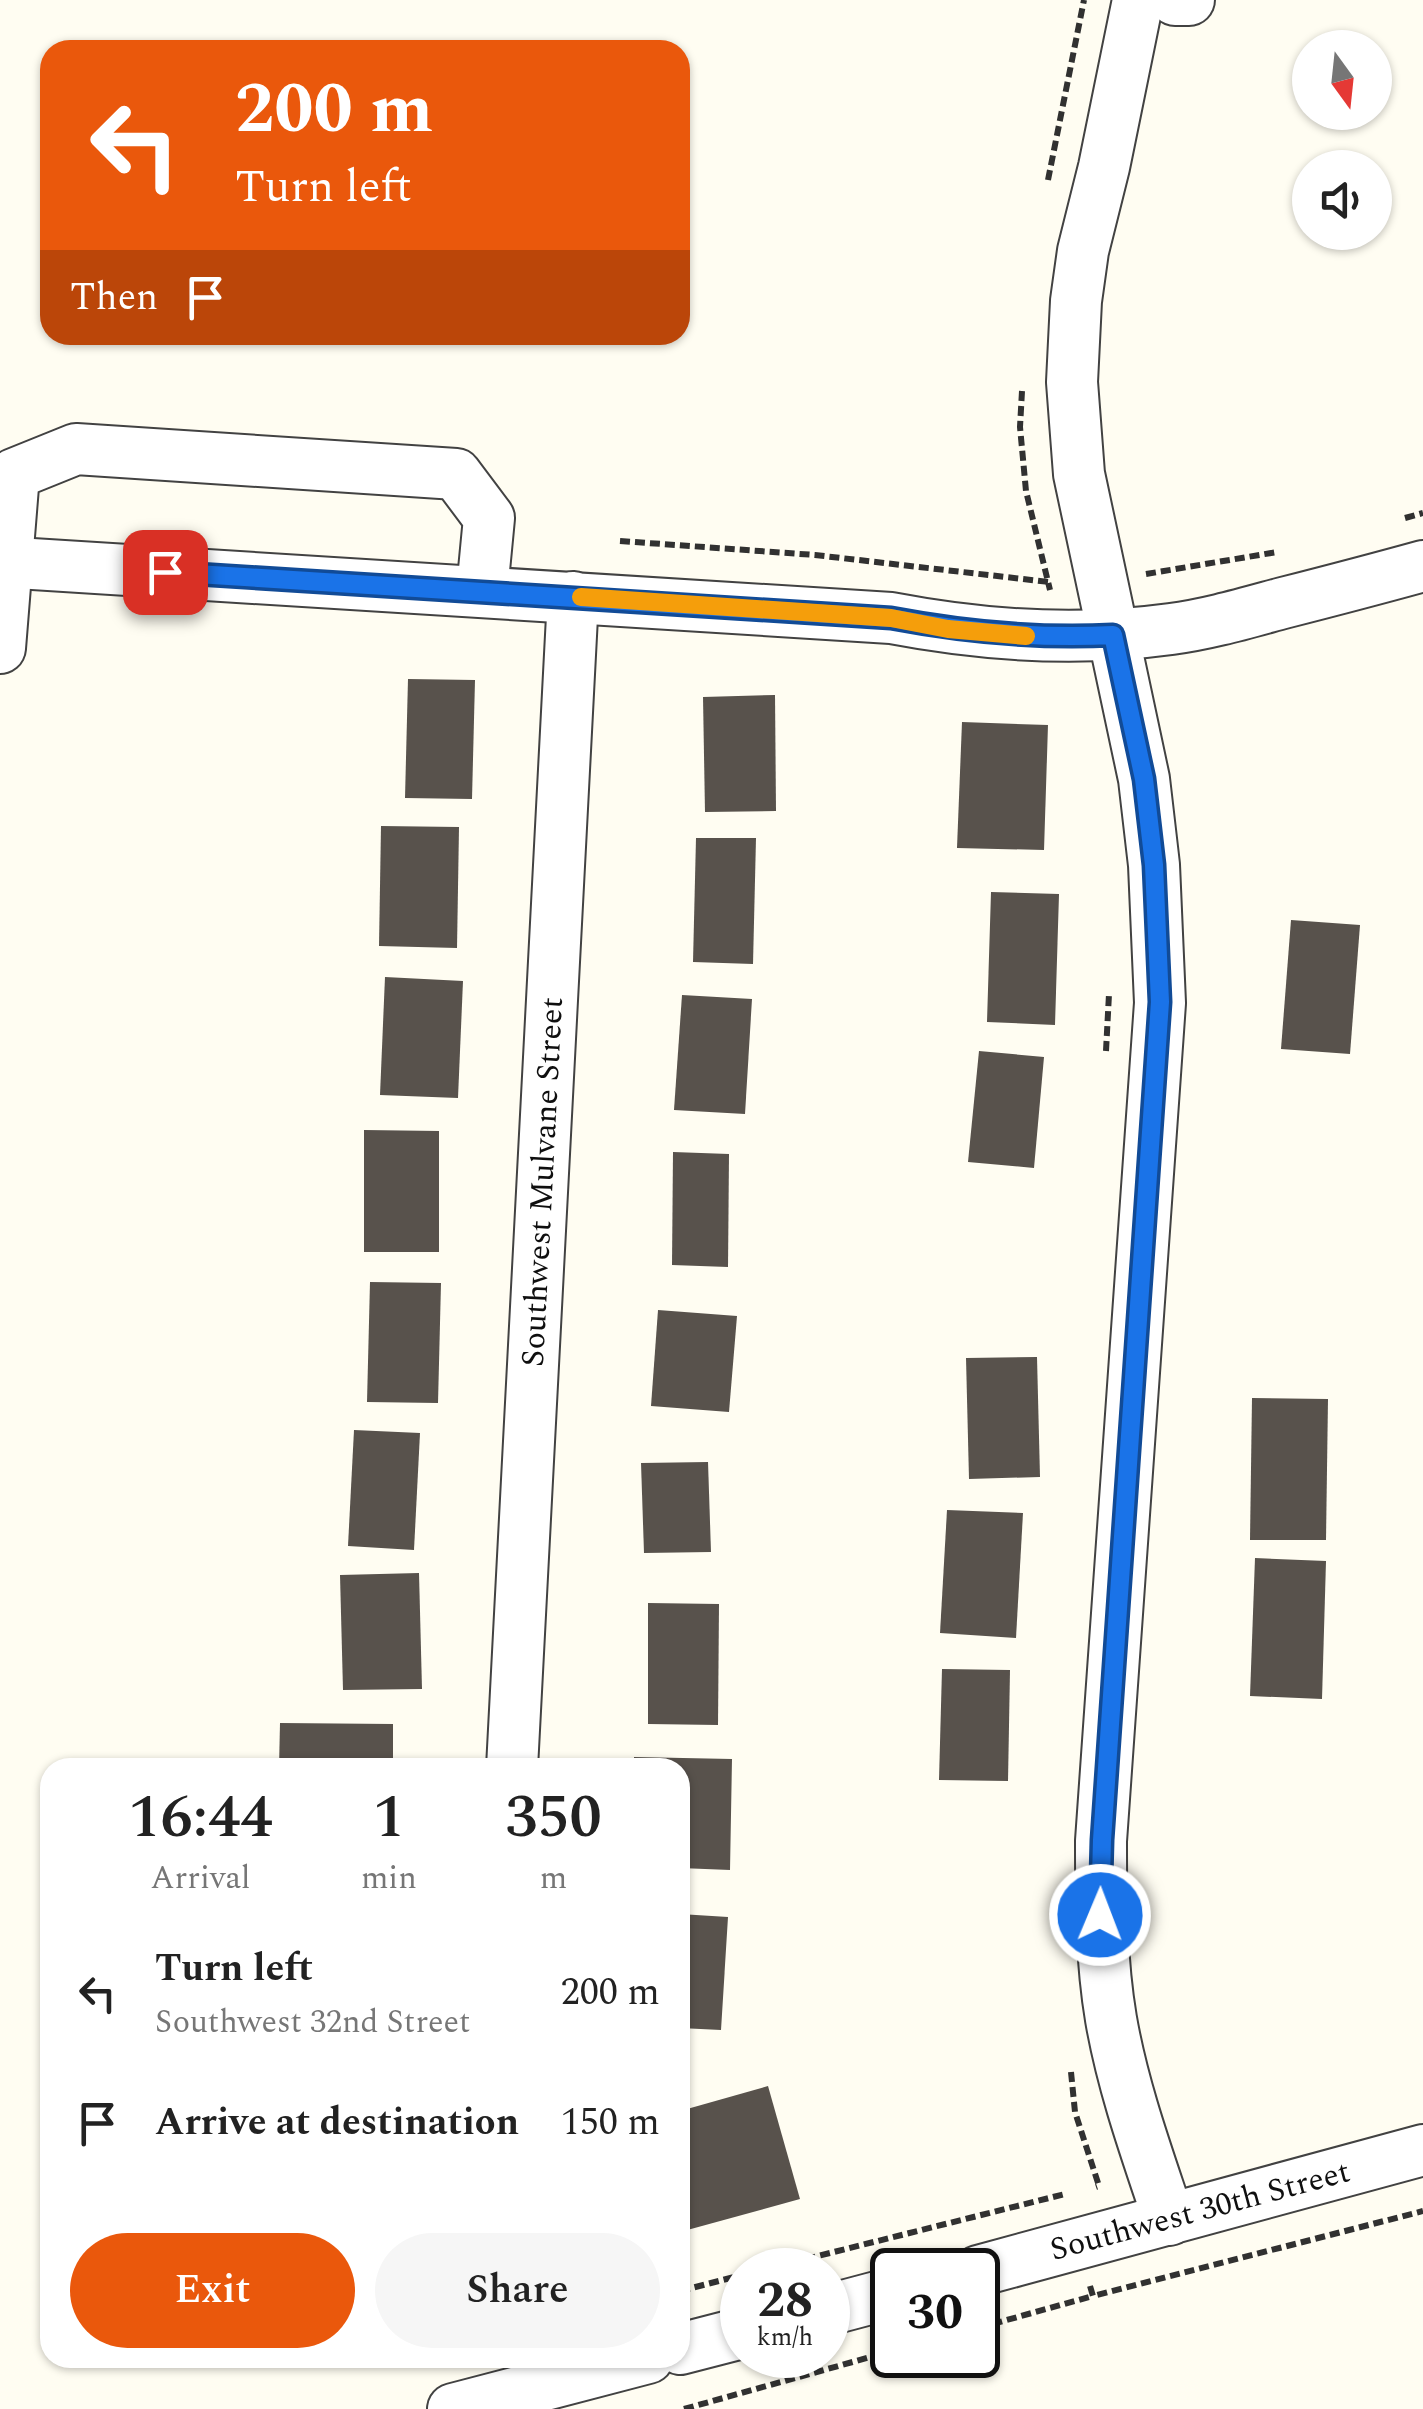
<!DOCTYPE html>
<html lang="en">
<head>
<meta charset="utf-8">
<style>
  body { margin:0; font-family:Spectral,serif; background:#f6f6f6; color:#222; height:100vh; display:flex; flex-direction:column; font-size:38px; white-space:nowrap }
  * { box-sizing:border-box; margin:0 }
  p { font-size:32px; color:#767676 }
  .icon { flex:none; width:55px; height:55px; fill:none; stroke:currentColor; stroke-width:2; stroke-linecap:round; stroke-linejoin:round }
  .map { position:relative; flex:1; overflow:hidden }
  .drawer { position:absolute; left:40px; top:1758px; width:650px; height:610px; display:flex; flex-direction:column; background:#fff; border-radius:30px; box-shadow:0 2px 8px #0004 }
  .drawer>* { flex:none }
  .hud { position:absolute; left:40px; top:40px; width:650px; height:305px; border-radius:30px; box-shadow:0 2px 8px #0004; background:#ea580c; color:#fff; overflow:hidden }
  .needle { width:65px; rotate:165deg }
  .buttons { position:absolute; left:1292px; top:30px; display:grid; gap:20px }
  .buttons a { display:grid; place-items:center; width:100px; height:100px; border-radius:50%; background:#fff; box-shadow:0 2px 8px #0004; font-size:50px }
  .speed { position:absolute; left:720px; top:2248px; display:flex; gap:20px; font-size:50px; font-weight:700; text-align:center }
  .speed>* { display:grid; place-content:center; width:130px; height:130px; border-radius:50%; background:#fff; box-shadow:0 2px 8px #0004; line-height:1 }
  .speed small { font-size:25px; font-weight:400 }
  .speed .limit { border:5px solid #111; border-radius:15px; background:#fff; color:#111 }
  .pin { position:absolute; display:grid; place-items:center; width:85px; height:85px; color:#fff; margin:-42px; border-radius:20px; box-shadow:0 5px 15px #0006 }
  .me { position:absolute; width:110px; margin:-55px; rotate:1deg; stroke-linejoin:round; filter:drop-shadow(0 0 8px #0008) }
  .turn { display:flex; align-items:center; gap:35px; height:210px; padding:0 30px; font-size:45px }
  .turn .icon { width:130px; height:130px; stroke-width:2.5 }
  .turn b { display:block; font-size:70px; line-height:85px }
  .then { display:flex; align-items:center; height:95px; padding:0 30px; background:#0003; gap:20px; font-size:38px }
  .eta { display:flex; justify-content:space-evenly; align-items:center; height:170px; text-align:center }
  .eta b { font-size:60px; font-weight:600; line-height:70px }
  .button { display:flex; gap:20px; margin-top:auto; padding:20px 30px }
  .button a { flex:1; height:115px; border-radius:60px; background:#ea580c; color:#fff; font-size:40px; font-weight:600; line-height:115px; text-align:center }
  .button a+a { background:#f6f6f6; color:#222 }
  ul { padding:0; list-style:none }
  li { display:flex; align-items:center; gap:30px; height:130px; padding:0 30px }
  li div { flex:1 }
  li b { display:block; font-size:38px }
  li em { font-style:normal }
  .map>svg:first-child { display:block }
</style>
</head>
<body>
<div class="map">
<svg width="1423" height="2409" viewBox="0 0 1423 2409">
  <rect width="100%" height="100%" fill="#fffdf2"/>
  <g fill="#58524c">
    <polygon points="408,679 475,680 472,799 405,798"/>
    <polygon points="775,695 776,811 705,812 703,697"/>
    <polygon points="962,722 1048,725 1044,850 957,848"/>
    <polygon points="381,826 459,827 457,948 379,946"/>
    <polygon points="696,838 756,838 753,964 693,962"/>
    <polygon points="991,892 1059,894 1055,1025 987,1022"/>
    <polygon points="1291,920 1360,925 1350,1054 1281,1049"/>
    <polygon points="385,977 463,981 458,1098 380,1095"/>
    <polygon points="682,995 752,999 745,1114 674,1110"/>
    <polygon points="979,1051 1044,1057 1034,1168 968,1162"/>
    <polygon points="364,1130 439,1131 439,1252 364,1252"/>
    <polygon points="673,1152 729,1154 728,1267 672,1265"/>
    <polygon points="370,1282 441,1283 438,1403 367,1402"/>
    <polygon points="658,1310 737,1316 729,1412 651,1406"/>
    <polygon points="1037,1357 1040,1477 969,1479 966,1358"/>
    <polygon points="1252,1398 1328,1399 1326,1540 1250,1540"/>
    <polygon points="354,1430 420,1433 414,1550 348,1546"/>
    <polygon points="708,1462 711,1552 644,1553 641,1463"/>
    <polygon points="947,1510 1023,1513 1016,1638 940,1633"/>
    <polygon points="1255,1558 1326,1561 1322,1699 1250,1696"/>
    <polygon points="419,1573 422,1689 343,1690 340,1575"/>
    <polygon points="648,1603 719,1604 718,1725 648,1724"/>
    <polygon points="942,1669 1010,1670 1008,1781 939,1780"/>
    <polygon points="280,1723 393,1724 393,1768 279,1768"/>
    <polygon points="634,1757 732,1759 730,1870 680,1868 680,1768 634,1768"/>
    <polygon points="680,1914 728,1917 721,2030 680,2028"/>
    <polygon points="768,2086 800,2199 680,2232 680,2111"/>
  </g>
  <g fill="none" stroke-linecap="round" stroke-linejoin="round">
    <defs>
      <g id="minor">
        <path d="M 1138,0 L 1104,167 L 1083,251 L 1076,301 L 1072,382 L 1079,474 L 1144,779 L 1154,865 L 1160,1003 L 1101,1841 C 1101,1900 1101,1960 1111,2019 C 1123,2088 1147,2154 1169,2220"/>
        <polyline points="1175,0 1189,0"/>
        <path d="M 0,562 L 891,618 C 985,636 1076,642 1171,629 C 1209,624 1246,613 1283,603 C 1330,591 1376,579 1423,566"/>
        <polyline points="0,648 14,474 76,449 456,474 489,518 482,591"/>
        <polyline points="512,1768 573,597"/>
        <polyline points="978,2271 1423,2150"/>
        <polyline points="828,2310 892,2293"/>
        <polyline points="680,2349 742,2333"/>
        <polyline points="453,2409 648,2358"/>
      </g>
    </defs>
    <use href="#minor" stroke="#424242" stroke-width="54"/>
    <g stroke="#313131" stroke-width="6" stroke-dasharray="10 5" stroke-linecap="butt">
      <polyline points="1048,180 1084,0"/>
      <polyline points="1022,391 1020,427 1026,491 1050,590"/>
      <polyline points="1405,518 1423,513"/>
      <polyline points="620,541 815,555 1049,582"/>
      <polyline points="1146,574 1277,552"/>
      <polyline points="1106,1051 1109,994"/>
      <polyline points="1071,2072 1075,2112 1099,2186 1096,2187"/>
      <polyline points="762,2270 1065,2194"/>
      <polyline points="1090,2286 1093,2296 1423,2211"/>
      <polyline points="680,2291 742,2275"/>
      <polyline points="978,2328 1093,2296"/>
      <polyline points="684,2409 892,2351"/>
    </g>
    <use href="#minor" stroke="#fff" stroke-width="50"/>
  </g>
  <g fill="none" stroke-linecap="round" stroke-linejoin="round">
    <defs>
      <path id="route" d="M 165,572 L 891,618 C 965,632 1037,639 1113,635 L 1144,779 L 1154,865 L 1160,1002 L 1102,1840 L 1100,1915"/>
    </defs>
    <use href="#route" stroke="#114b97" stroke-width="25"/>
    <use href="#route" stroke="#1a73e8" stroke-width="18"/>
    <polyline stroke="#f59e0b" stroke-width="18" points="581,597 891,618 948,629 1026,636"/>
  </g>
  <g text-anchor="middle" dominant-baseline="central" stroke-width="10" stroke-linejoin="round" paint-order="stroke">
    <g font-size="32" fill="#0f0f0f" stroke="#fff">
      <text transform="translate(543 1182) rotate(-87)">Southwest Mulvane Street</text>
      <text transform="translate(1200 2211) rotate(-15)">Southwest 30th Street</text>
    </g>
  </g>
</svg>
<div class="buttons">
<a><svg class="needle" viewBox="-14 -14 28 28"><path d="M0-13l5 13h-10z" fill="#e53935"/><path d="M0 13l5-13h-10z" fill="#767676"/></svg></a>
<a><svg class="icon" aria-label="sound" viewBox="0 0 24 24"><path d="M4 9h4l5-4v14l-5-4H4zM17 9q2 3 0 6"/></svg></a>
</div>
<div class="speed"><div>28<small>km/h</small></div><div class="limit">30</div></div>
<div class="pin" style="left:165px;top:572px;background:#d93025"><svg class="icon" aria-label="arrive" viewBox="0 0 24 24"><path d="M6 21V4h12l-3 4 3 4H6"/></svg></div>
<svg class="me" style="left:1100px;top:1915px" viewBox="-20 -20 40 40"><circle r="17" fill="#1a73e8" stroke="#fff" stroke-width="3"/><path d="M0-11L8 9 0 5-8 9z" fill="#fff"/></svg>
<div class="hud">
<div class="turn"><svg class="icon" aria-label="left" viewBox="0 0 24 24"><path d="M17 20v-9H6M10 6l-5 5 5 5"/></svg><div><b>200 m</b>Turn left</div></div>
<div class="then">Then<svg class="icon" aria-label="arrive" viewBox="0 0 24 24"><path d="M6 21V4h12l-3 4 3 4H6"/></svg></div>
</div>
<section class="drawer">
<div class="eta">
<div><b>16:44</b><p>Arrival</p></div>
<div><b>1</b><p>min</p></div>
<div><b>350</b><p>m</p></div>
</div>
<ul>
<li><svg class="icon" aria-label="left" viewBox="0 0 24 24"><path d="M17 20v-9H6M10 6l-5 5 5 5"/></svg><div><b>Turn left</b><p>Southwest 32nd Street</p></div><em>200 m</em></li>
<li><svg class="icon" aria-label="arrive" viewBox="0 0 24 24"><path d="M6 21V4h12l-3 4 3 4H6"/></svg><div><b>Arrive at destination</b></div><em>150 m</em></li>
</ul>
<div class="button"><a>Exit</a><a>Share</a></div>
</section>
</div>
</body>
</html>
